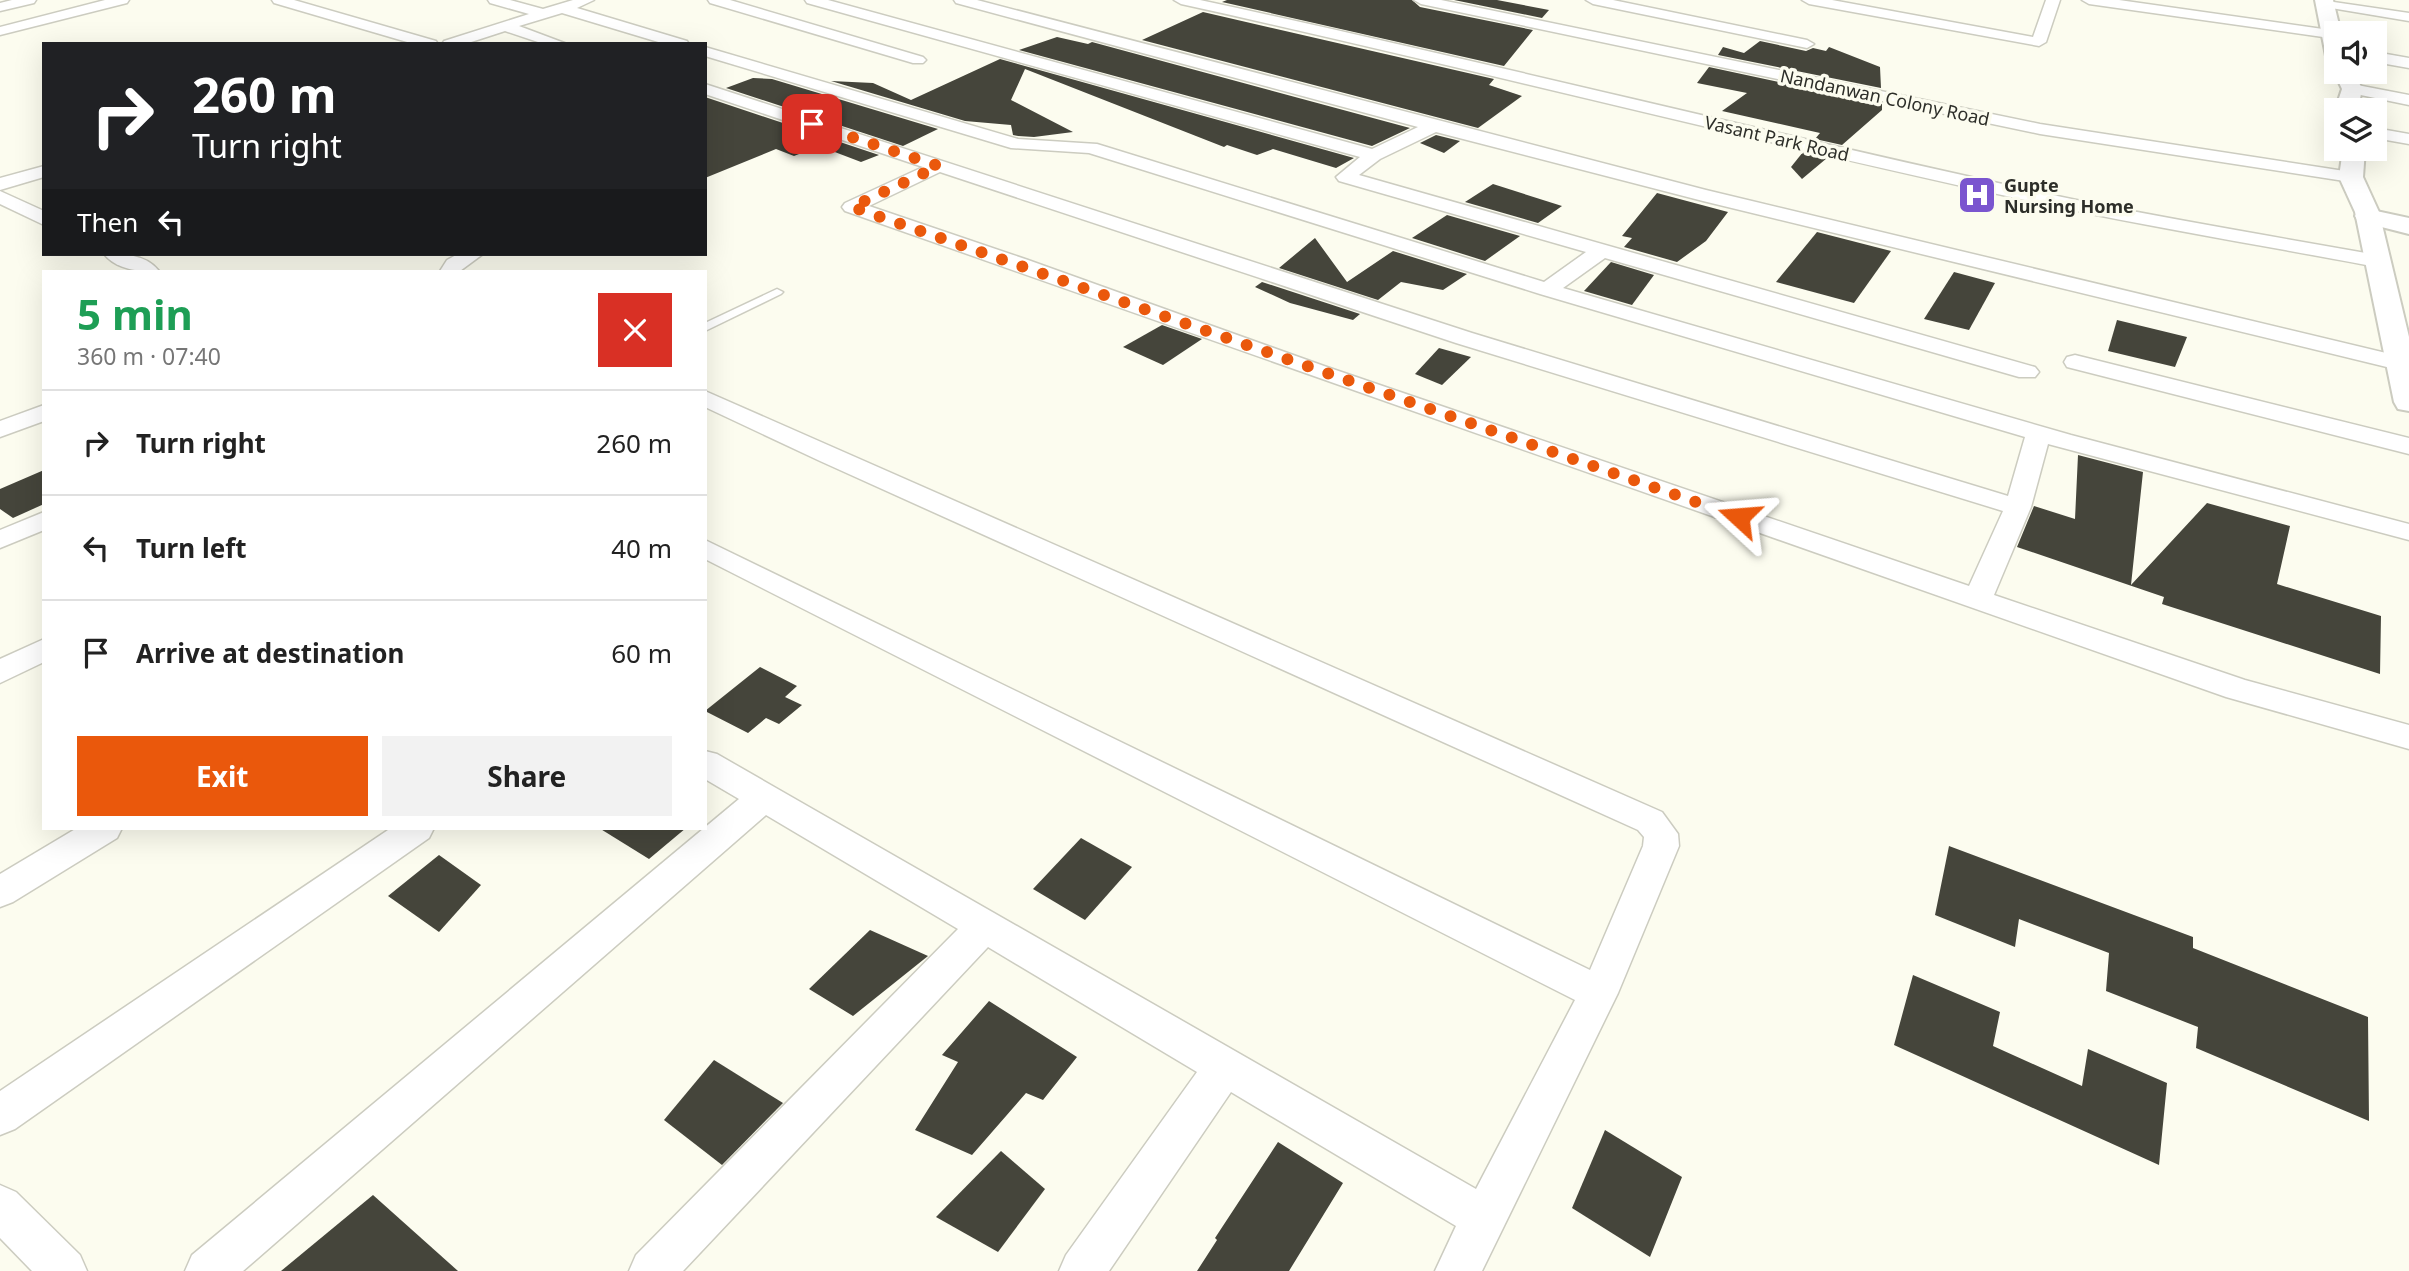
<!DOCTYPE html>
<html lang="en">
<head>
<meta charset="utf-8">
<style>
  body { margin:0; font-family:"Noto Sans",sans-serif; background:#f2f2f2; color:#222; height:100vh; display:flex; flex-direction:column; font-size:26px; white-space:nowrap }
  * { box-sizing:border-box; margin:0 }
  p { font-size:23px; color:#767676 }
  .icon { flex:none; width:38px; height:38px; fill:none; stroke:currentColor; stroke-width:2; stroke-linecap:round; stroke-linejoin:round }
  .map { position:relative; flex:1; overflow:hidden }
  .details { position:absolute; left:42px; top:270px; width:665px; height:560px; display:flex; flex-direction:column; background:#fff; border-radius:0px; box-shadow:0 7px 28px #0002 }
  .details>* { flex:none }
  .guide { position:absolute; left:42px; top:42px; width:665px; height:214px; border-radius:0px; box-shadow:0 7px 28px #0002; background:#202124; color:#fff; overflow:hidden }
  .buttons { position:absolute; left:2324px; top:21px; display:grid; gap:14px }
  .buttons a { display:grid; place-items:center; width:63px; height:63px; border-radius:0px; background:#fff; box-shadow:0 7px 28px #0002; font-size:35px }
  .pin { position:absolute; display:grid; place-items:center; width:60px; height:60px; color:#fff; margin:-30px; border-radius:14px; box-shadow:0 4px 10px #0006 }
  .me { position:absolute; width:77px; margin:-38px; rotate:289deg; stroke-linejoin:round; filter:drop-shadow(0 0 5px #0008) }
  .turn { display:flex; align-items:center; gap:24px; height:147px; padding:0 35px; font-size:32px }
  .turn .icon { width:91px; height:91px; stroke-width:2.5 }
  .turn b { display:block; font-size:49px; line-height:60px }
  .then { display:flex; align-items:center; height:66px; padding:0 35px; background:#0003; gap:14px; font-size:26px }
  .round { display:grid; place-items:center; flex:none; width:74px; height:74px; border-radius:0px; background:#f2f2f2 }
  .head { display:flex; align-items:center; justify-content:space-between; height:119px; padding:0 35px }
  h1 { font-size:42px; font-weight:700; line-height:52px; color:#1e9e55 }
  .cta { display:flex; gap:14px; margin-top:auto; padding:14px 35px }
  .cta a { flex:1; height:80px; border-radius:0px; background:#ea580c; color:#fff; font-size:28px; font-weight:700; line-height:80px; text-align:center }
  .cta a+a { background:#f2f2f2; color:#222 }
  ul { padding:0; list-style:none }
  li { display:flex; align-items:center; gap:21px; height:105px; padding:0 35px; border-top:2px solid #e0e0e0 }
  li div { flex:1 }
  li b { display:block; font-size:26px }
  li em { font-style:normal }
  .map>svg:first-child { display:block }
</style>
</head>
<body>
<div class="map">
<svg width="2409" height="1271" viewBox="0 0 2409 1271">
  <rect width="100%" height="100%" fill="#fcfcef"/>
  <g fill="#45453b">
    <polygon points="1227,0 1412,0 1420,7 1533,30 1504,66 1222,2"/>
    <polygon points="1454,0 1497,0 1549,10 1542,18"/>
    <polygon points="1203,12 1494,79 1489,85 1522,96 1478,128 1142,40"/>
    <polygon points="1057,37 1088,44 1092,42 1410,128 1372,146 1019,50"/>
    <polygon points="1760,41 1806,51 1813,48 1826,51 1829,47 1880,67 1881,88 1718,55 1723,47 1744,53"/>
    <polygon points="1000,59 1354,158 1336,168 1273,149 1257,155 1227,145 1224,147 1025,69 1011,100 1073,132 1034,137 1018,136 1013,135 1011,125 965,121 831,81 873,83 911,100"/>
    <polygon points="1709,67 1882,104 1882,110 1842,145 1815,139 1820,133 1722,111 1747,93 1697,83"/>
    <polygon points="753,78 772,79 938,129 903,146 726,88"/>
    <polygon points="705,97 879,155 861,162 819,146 794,156 776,149 705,178"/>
    <polygon points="1436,135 1460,141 1444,153 1420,143"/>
    <polygon points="1803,152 1827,158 1802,179 1791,167"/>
    <polygon points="1493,184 1562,206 1538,223 1465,202"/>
    <polygon points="1657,193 1728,212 1706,241 1677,262 1624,247 1632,238 1622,236"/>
    <polygon points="1447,215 1520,236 1485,261 1412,238"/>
    <polygon points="1817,232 1891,251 1854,303 1776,282"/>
    <polygon points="1315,238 1347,282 1393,251 1467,274 1443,290 1401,282 1378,300 1279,268"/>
    <polygon points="1611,262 1654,275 1632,305 1584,291"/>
    <polygon points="1954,272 1995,283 1969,330 1924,319"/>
    <polygon points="1262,282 1360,314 1353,320 1290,303 1255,287"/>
    <polygon points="2117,320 2187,337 2175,367 2108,351"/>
    <polygon points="1162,325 1202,339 1163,365 1123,347"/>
    <polygon points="1439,348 1471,357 1442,385 1415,374"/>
    <polygon points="2078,455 2143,472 2131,585 2207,503 2290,526 2277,584 2381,616 2380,674 2162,604 2164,597 2017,547 2034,506 2075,519"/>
    <polygon points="44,470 44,504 13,518 0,509 0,489"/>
    <polygon points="760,667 797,686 785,697 802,705 779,724 766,718 748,733 705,711"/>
    <polygon points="599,828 686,828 649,859"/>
    <polygon points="1081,838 1132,867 1085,920 1033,889"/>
    <polygon points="1949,846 2193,937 2193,948 2368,1017 2369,1121 2196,1048 2198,1027 2106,991 2109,953 2019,919 2015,947 1935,915"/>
    <polygon points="439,855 481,885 439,932 388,896"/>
    <polygon points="870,930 928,956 853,1016 809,989"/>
    <polygon points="1913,975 2000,1012 1993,1046 2082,1086 2088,1049 2167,1083 2159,1165 1894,1045"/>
    <polygon points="989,1001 1077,1057 1043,1100 1026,1093 972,1155 915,1130 958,1062 942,1055"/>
    <polygon points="714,1060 783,1103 722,1165 664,1120"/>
    <polygon points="1605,1130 1682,1177 1650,1257 1572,1208"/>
    <polygon points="1278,1142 1343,1183 1289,1271 1197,1271 1217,1240 1215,1238"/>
    <polygon points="1001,1151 1045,1189 998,1252 936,1217"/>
    <polygon points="373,1195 458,1271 281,1271"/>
  </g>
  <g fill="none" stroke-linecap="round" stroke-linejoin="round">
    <defs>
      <polygon id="service" points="777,289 783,292 781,294 705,331 705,323"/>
      <g id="minor">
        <polygon points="12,0 36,0 34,3 0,11 0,3"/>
        <polygon points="105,0 129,0 127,3 0,35 0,27"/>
        <polygon points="272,0 294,0 436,41 438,44 414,44 274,3"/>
        <polygon points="488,0 510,0 543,9 573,0 594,0 577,8 687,41 689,44 665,44 562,13 519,26 567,44 544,44 505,31 465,44 442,44 444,41 529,14 490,3"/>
        <polygon points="708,0 730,0 923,57 926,60 923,63 913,63 710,3"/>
        <path d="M 805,0 L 828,0 L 1372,149 L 1418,127 L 956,3 L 954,0 L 977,0 L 1706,190 L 2407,358 L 2409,365 L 2399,370 L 1703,201 L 1436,132 L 1380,159 L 1359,175 L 2035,367 L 2039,372 L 2035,377 L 2019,377 L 1605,258 L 1563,288 L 2071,435 L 2409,524 L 2409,540 L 2048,444 L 2031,507 L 1994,595 L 2245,680 L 2409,725 L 2409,749 L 2226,697 L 845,211 L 842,207 L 845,203 L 923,167 L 705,94 L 705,84 L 1472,333 L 2008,496 L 2025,437 L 1540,294 L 1089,153 L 1011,148 L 705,56 L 705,47 L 1018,139 L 1097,144 L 1544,282 L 1586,252 L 1339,181 L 1336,177 L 1360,157 L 807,3 ZM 940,172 L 1456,343 L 2003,511 L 1969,586 L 1324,366 L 1028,260 L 869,206 Z"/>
        <path d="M 1174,0 L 1200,0 C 1488,62 1774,135 2062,197 C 2166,219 2272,236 2377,255 L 2384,257 L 2387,261 L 2384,265 L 2377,267 C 2272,247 2167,230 2062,208 C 1767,145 1476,69 1181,4 Z"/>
        <polygon points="1414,0 1441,0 2040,124 2351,172 2360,177 2351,182 2040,134 1421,4"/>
        <polygon points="1586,0 1613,0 1807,40 1814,44 1807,48 1593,4"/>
        <polygon points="1802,0 1832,0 2033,37 2046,0 2060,0 2046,42 2039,46 1809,4"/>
        <polygon points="2082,0 2119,0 2330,30 2337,33 2330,38 2089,4"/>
        <polygon points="2320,0 2409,13 2409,21 2325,7 2318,3"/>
        <polygon points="2375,52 2409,58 2409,68 2375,62"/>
        <polygon points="2352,84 2409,95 2409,105 2346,92 2344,89"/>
        <polygon points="2375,128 2409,134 2409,144 2375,138"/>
        <polygon points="44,166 44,177 0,190 0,178"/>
        <polygon points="0,191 44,211 44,225 0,204"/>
        <path d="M 104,254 C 123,253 147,255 159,271 C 140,272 117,270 104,254 Z"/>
        <polygon points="458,254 483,254 460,271 440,271 447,260"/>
        <polygon points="2075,355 2409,438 2409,454 2067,367 2064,362 2067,357"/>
        <polygon points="705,391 1662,812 1678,834 1679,846 1618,993 1482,1271 1435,1271 1456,1226 1231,1092 1109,1271 1059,1271 1066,1255 1197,1072 988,947 683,1271 629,1271 636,1255 958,929 766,815 243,1271 185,1271 192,1255 739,799 705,779 705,751 717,754 776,788 1476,1189 1575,1000 705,559 705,540 1590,970 1643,846 1644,837 1638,830 820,461 705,407"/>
        <polygon points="44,405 44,421 0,437 0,421"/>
        <polygon points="44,512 44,530 0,548 0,530"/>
        <polygon points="44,639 44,662 0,683 0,659"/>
        <polygon points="77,828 122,828 117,838 13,902 0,907 0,874"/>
        <polygon points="391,828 434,828 429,838 15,1129 0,1135 0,1091"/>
        <polygon points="0,1185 16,1192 80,1255 87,1271 32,1271 0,1238"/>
      </g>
      <polygon id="secondary" points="2367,209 2409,218 2409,234 2358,221 2355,216 2358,211"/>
      <g id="primary">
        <polygon points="2315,0 2333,0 2341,33 2336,33 2336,62 2329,60 2326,56"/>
        <polygon points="2336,69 2336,72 2354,72 2362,89 2359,104 2361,110 2339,110 2337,104 2342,89 2334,72"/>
        <polygon points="2343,149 2365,149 2363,177 2379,212 2409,337 2409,411 2398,409 2394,402 2355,212 2339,177"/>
      </g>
    </defs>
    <use href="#service" stroke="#ccccc0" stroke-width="3"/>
    <use href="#minor" stroke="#ccccc0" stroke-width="3"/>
    <use href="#secondary" stroke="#ccccc0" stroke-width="4"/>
    <use href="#primary" stroke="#ccccc0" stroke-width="4"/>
    <use href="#service" fill="#fff" fill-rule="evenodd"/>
    <use href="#minor" fill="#fff" fill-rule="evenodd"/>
    <use href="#secondary" fill="#fff" fill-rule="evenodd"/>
    <use href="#primary" fill="#fff" fill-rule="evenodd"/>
  </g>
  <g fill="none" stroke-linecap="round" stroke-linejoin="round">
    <polyline stroke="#ea580c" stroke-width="12" stroke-dasharray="0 21.6" points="812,124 939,166 852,207 1739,517"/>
  </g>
  <defs>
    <symbol id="hospital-square" viewBox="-11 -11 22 22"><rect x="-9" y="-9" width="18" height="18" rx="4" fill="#7a55cf" stroke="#fcfcef"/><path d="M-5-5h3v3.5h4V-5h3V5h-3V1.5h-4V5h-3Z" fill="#fff"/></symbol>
  </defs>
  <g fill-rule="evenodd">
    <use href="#hospital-square" x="1955" y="173" width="44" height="44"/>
  </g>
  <g text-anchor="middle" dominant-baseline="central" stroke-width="7" stroke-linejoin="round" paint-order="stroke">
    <g font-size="18" fill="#2d2e29" stroke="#fcfcef">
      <text transform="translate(1885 97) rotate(12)">Nandanwan Colony Road</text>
      <text transform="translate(1777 138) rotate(13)">Vasant Park Road</text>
    </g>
    <g font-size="18" font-weight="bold" fill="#2d2e29" stroke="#fcfcef" text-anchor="start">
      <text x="2004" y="185">Gupte<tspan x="2004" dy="21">Nursing Home</tspan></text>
    </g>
  </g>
</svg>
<div class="buttons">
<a><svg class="icon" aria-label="sound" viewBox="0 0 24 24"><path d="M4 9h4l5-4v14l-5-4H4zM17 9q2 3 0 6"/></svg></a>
<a><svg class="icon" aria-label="layers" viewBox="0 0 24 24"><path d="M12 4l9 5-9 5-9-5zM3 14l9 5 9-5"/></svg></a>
</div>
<div class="pin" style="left:812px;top:124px;background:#d93025"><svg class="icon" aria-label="arrive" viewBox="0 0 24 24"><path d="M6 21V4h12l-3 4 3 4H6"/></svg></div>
<svg class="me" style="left:1739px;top:517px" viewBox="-20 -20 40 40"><path d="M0-17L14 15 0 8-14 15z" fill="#ea580c" stroke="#fff" stroke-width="4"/></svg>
<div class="guide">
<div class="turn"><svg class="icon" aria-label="right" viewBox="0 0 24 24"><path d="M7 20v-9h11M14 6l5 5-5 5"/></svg><div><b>260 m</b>Turn right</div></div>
<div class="then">Then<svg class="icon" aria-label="left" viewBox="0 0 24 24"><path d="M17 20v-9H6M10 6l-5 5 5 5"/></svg></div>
</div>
<section class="details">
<div class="head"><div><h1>5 min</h1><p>360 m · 07:40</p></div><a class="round" style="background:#d93025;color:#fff"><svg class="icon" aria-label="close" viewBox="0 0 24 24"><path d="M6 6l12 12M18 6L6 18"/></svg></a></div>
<ul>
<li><svg class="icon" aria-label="right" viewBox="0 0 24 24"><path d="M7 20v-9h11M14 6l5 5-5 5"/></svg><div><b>Turn right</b></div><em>260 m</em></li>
<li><svg class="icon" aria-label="left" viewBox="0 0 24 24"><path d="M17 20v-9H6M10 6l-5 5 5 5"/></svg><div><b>Turn left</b></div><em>40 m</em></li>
<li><svg class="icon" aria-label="arrive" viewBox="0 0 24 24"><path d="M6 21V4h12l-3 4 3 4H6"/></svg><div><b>Arrive at destination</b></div><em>60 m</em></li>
</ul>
<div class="cta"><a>Exit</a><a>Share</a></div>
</section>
</div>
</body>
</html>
